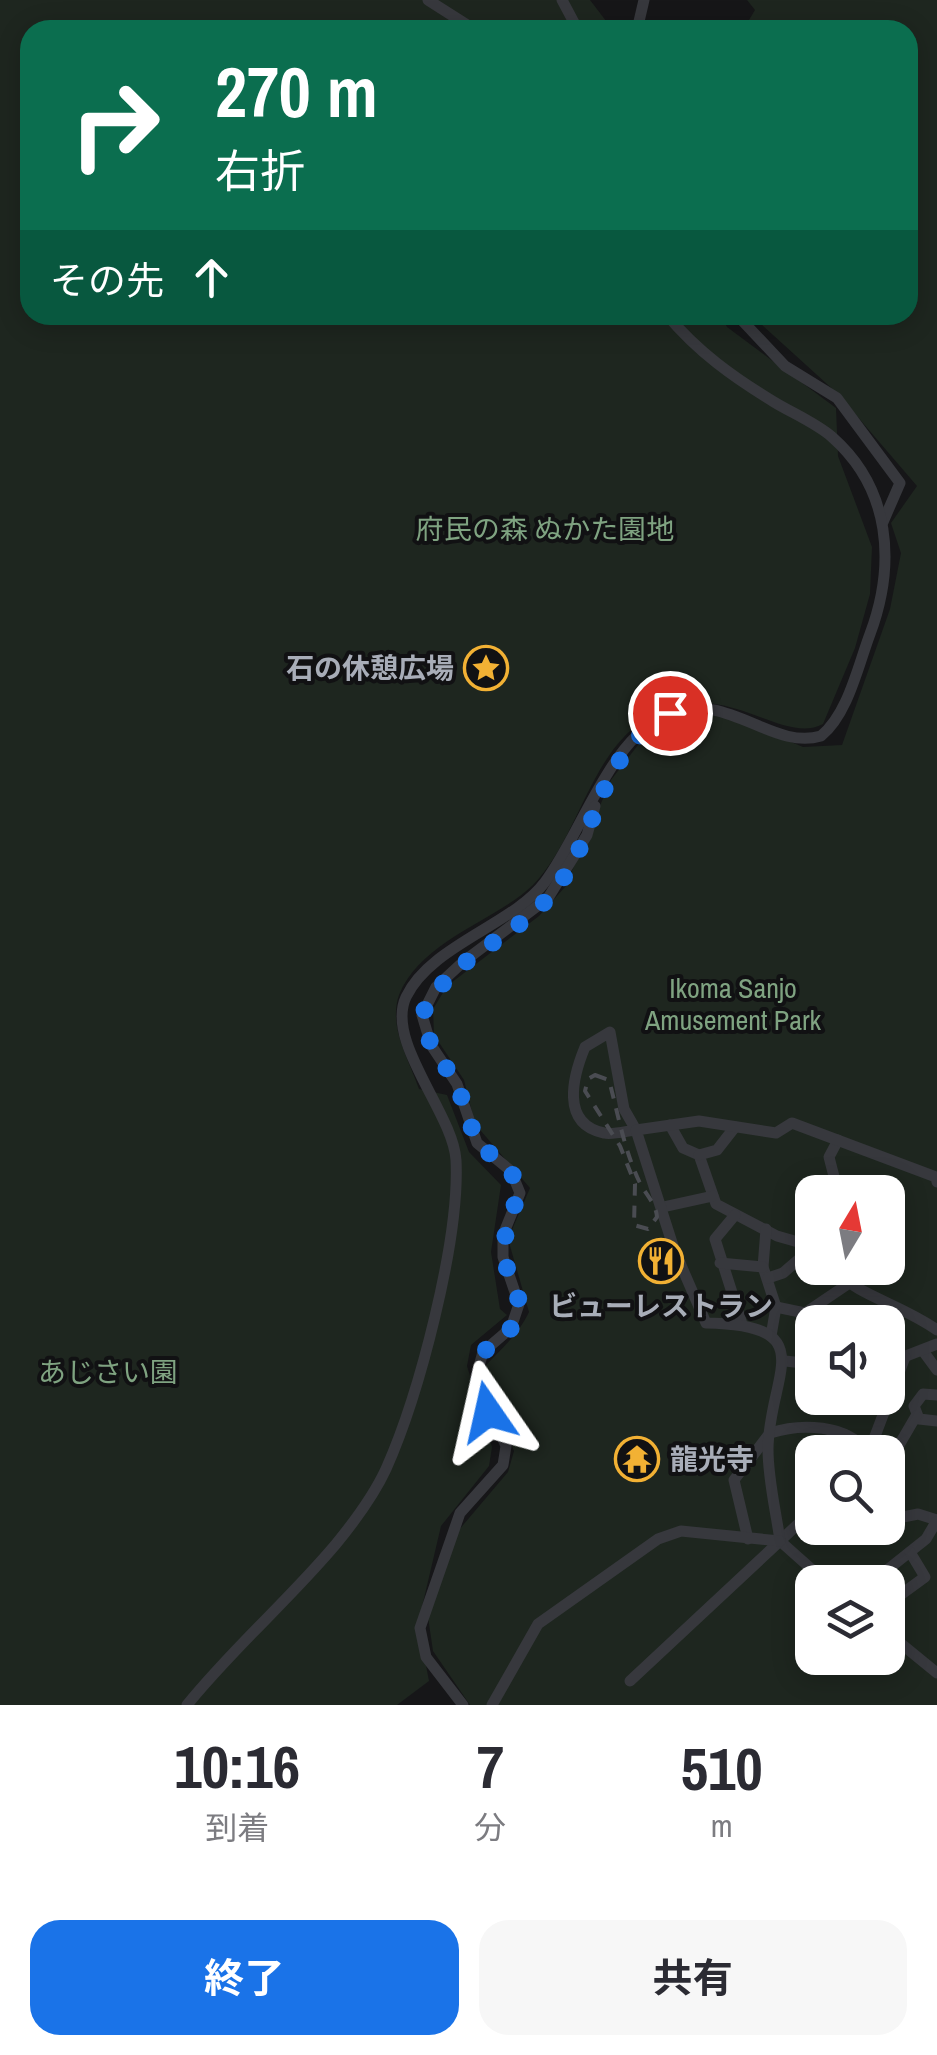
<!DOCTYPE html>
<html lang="ja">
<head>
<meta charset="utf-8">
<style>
  body { margin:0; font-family:"Archivo Narrow","Noto Sans JP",sans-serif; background:#f7f7f7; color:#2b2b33; height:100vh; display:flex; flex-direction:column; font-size:38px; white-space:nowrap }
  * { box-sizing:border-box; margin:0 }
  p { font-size:32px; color:#7c7c81 }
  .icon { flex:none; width:55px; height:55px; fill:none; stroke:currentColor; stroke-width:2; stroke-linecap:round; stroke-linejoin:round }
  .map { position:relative; height:1705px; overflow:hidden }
  .sheet { display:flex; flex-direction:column; background:#fff; flex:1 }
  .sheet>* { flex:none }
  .hud { position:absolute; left:20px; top:20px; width:898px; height:305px; border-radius:30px; box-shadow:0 5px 25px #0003; background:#0b6e4f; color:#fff; overflow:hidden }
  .needle { width:65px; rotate:10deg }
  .controls { position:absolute; left:795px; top:1175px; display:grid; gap:20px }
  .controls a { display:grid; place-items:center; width:110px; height:110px; border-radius:20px; background:#fff; box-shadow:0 5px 25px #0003; font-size:50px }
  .pin { position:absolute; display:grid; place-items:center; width:85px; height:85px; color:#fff; margin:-42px; border:5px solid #fff; border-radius:50%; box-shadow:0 2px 10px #0007 }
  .me { position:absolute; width:110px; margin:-55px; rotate:349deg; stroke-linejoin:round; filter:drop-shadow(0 0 8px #0008) }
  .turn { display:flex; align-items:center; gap:35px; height:210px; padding:0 30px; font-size:45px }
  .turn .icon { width:130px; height:130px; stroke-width:2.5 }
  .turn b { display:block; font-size:70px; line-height:85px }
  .then { display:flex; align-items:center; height:95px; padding:0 30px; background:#0003; gap:20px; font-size:38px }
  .eta { display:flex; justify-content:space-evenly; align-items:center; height:170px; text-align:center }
  .eta b { font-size:60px; font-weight:700; line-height:70px }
  .primary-button { display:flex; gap:20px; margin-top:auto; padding:20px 30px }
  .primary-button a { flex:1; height:115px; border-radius:30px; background:#1a73e8; color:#fff; font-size:40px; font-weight:700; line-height:115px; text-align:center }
  .primary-button a+a { background:#f7f7f7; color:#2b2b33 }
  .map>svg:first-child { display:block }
</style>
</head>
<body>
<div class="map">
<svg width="937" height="1705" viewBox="0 0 937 1705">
  <rect width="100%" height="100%" fill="#161618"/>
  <g fill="#1e261f" fill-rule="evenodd">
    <path d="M 0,0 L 590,0 L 613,30 L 30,30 L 30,315 L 721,315 L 727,327 L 836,408 L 838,456 L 872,547 L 870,594 L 855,648 L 823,724 C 782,746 727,678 656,713 C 590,745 581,836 533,885 C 496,921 421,940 399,995 C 388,1027 409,1059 419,1089 L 447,1095 L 469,1152 L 501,1185 L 491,1252 L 500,1309 L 507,1315 L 471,1345 L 467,1366 L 492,1447 L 489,1466 L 441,1526 L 418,1624 L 429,1681 L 397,1705 L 0,1705 Z"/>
    <path d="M 747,0 L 937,0 L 937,1705 L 470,1705 L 433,1651 L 428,1617 L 458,1531 L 508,1472 L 514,1451 L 482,1370 C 500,1349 517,1337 529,1312 L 508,1239 L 530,1188 L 475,1124 L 464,1080 L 434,1035 L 433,1009 L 447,986 L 539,916 L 565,887 L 611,780 L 648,732 L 666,722 L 710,714 L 732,717 L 803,747 L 842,745 L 890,609 L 901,553 L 891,523 L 917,486 L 838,394 L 751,315 L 908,315 L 908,30 L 743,30 L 755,10 ZM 812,1192 L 888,1192 L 888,1268 L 812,1268 ZM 812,1322 L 888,1322 L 888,1398 L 812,1398 ZM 812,1452 L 888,1452 L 888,1528 L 812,1528 ZM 812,1582 L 888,1582 L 888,1658 L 812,1658 Z"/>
  </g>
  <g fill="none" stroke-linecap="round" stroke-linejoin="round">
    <g stroke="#37383d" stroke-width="11">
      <polyline points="428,0 475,30"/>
      <polyline points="562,0 578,30"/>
      <polyline points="637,30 644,0"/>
      <polyline points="737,315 785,366 837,398 900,483 883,522"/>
      <path d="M 610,1032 L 624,1109 L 636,1130 C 627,1131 612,1135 604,1133 C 560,1124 573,1076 585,1047 Z"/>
      <polyline points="670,1125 683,1148 699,1155 716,1204 777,1236 812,1246"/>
      <polyline points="699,1155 717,1150 735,1127"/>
      <polyline points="838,1192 829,1157 838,1140"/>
      <polyline points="663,1207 713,1196"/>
      <polyline points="735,1215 715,1239 742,1324"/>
      <polyline points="766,1229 763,1267 776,1307"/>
      <polyline points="720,1263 763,1267"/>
      <path d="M 830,1268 C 863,1298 900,1304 937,1330"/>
      <polyline points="768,1278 783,1273 812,1248"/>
      <polyline points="771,1336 776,1307 805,1313 848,1284"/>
      <polyline points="923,1351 937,1370"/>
      <polyline points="785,1361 812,1364"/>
      <polyline points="888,1363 937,1344"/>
      <polyline points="937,1395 923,1394 914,1406 919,1419 937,1421"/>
      <polyline points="832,1432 832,1452"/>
      <polyline points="869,1452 905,1357"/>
      <polyline points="888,1464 916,1416"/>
      <polyline points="812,1511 780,1541 826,1582"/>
      <polyline points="888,1520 918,1514 937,1520"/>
      <path d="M 748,1539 L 734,1480 L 770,1433 C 801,1423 846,1424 868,1452"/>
      <polyline points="872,1582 926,1539 936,1522"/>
      <polyline points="888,1604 925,1577 910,1552"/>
      <polyline points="888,1633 937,1673"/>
      <path d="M 630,1681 L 780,1541 C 776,1511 768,1480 768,1449 C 769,1374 824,1325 706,1323 L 674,1249 L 636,1130 L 699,1121 L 776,1133 L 792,1123 L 936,1177 L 937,1182"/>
      <path d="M 187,1705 C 233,1648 289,1600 336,1544 C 354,1522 374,1495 386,1469 C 419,1395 460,1240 456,1160 C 453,1113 385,1042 406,997 C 431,945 513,925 545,882 C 582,833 610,737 668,714 C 728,690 772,751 821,736 C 848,714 858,666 870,634 C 896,564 891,489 832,437 C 816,423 792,413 774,402 C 733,377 698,352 667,315"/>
      <polyline points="463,1705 426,1657 420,1628 460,1513 503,1465 506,1446 476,1377 483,1352 511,1328 519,1304 503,1257 503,1235 520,1193 511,1171 477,1143 457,1084 431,1045 422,1015 436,987 463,962 548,898 587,835 595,806"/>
      <polyline points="492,1705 538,1624 658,1539 681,1531 780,1541"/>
    </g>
    <path stroke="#4a4c52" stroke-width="4" stroke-dasharray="12 10" stroke-linecap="butt" d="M 595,1075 L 609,1080 C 618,1114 624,1149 639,1181 C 645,1194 656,1203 657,1217 L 648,1229 L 634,1225 L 635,1184 L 620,1146 L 585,1091 L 588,1079 Z"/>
  </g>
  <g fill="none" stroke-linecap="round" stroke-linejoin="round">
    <path stroke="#1a73e8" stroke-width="18" stroke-dasharray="0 32.4" d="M 488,1412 C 457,1324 519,1354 519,1304 C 519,1296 512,1283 509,1275 C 499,1244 507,1221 520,1193 L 511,1171 L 477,1143 L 457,1084 L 431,1045 L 422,1015 C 452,954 509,943 550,896 C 603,834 592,758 670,713"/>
  </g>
  <defs>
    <symbol id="sight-ring" viewBox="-11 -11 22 22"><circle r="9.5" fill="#111113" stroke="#f2b134" stroke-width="1.5"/><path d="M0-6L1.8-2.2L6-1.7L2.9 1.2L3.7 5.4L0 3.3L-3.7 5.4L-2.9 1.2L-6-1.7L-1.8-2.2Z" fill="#f2b134"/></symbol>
    <symbol id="restaurant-ring" viewBox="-11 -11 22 22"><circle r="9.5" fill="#111113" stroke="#f2b134" stroke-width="1.5"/><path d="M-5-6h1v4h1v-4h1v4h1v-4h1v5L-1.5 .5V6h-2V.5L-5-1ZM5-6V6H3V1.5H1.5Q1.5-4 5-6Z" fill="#f2b134"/></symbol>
    <symbol id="temple-ring" viewBox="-11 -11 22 22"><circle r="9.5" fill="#111113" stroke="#f2b134" stroke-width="1.5"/><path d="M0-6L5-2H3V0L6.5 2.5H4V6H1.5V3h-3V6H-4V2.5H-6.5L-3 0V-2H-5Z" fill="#f2b134"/></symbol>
  </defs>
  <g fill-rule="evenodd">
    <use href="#sight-ring" x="461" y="643" width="50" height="50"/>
    <use href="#restaurant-ring" x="636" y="1236" width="50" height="50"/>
    <use href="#temple-ring" x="612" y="1434" width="50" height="50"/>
  </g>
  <g text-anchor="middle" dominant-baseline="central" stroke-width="8" stroke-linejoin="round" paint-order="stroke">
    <g font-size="28" fill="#7fa381" stroke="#111113">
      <text x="545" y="529">府民の森 ぬかた園地</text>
      <text x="733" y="988">Ikoma Sanjo<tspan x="733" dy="32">Amusement Park</tspan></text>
      <text x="108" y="1372">あじさい園</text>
    </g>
    <g font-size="28" font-weight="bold" fill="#a8adb8" stroke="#111113" text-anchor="end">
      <text x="454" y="668">石の休憩広場</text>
      <text x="661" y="1306" text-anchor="middle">ビューレストラン</text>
      <text x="670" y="1459" text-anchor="start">龍光寺</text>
    </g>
  </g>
</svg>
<div class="controls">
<a><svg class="needle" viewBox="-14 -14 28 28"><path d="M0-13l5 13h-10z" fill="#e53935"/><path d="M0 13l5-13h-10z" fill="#7c7c81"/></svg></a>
<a><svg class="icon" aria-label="sound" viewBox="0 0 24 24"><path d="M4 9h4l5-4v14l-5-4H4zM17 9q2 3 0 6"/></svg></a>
<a><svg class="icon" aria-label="search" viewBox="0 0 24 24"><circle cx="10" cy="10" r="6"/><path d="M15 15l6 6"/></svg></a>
<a><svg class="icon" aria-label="layers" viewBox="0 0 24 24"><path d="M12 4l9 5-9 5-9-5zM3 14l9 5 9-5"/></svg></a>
</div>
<div class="pin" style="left:670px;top:713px;background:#d93025"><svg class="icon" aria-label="arrive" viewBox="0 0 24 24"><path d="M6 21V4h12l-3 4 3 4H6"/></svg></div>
<svg class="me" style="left:488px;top:1412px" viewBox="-20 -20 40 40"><path d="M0-17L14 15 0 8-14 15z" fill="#1a73e8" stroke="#fff" stroke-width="4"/></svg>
<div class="hud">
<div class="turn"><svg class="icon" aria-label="right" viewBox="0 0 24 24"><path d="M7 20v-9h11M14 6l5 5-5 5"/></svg><div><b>270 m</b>右折</div></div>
<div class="then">その先<svg class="icon" aria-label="ahead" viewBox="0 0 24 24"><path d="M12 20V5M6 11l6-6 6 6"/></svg></div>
</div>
</div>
<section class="sheet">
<div class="eta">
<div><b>10:16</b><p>到着</p></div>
<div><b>7</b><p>分</p></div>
<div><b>510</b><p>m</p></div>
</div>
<div class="primary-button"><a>終了</a><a>共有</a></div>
</section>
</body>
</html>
